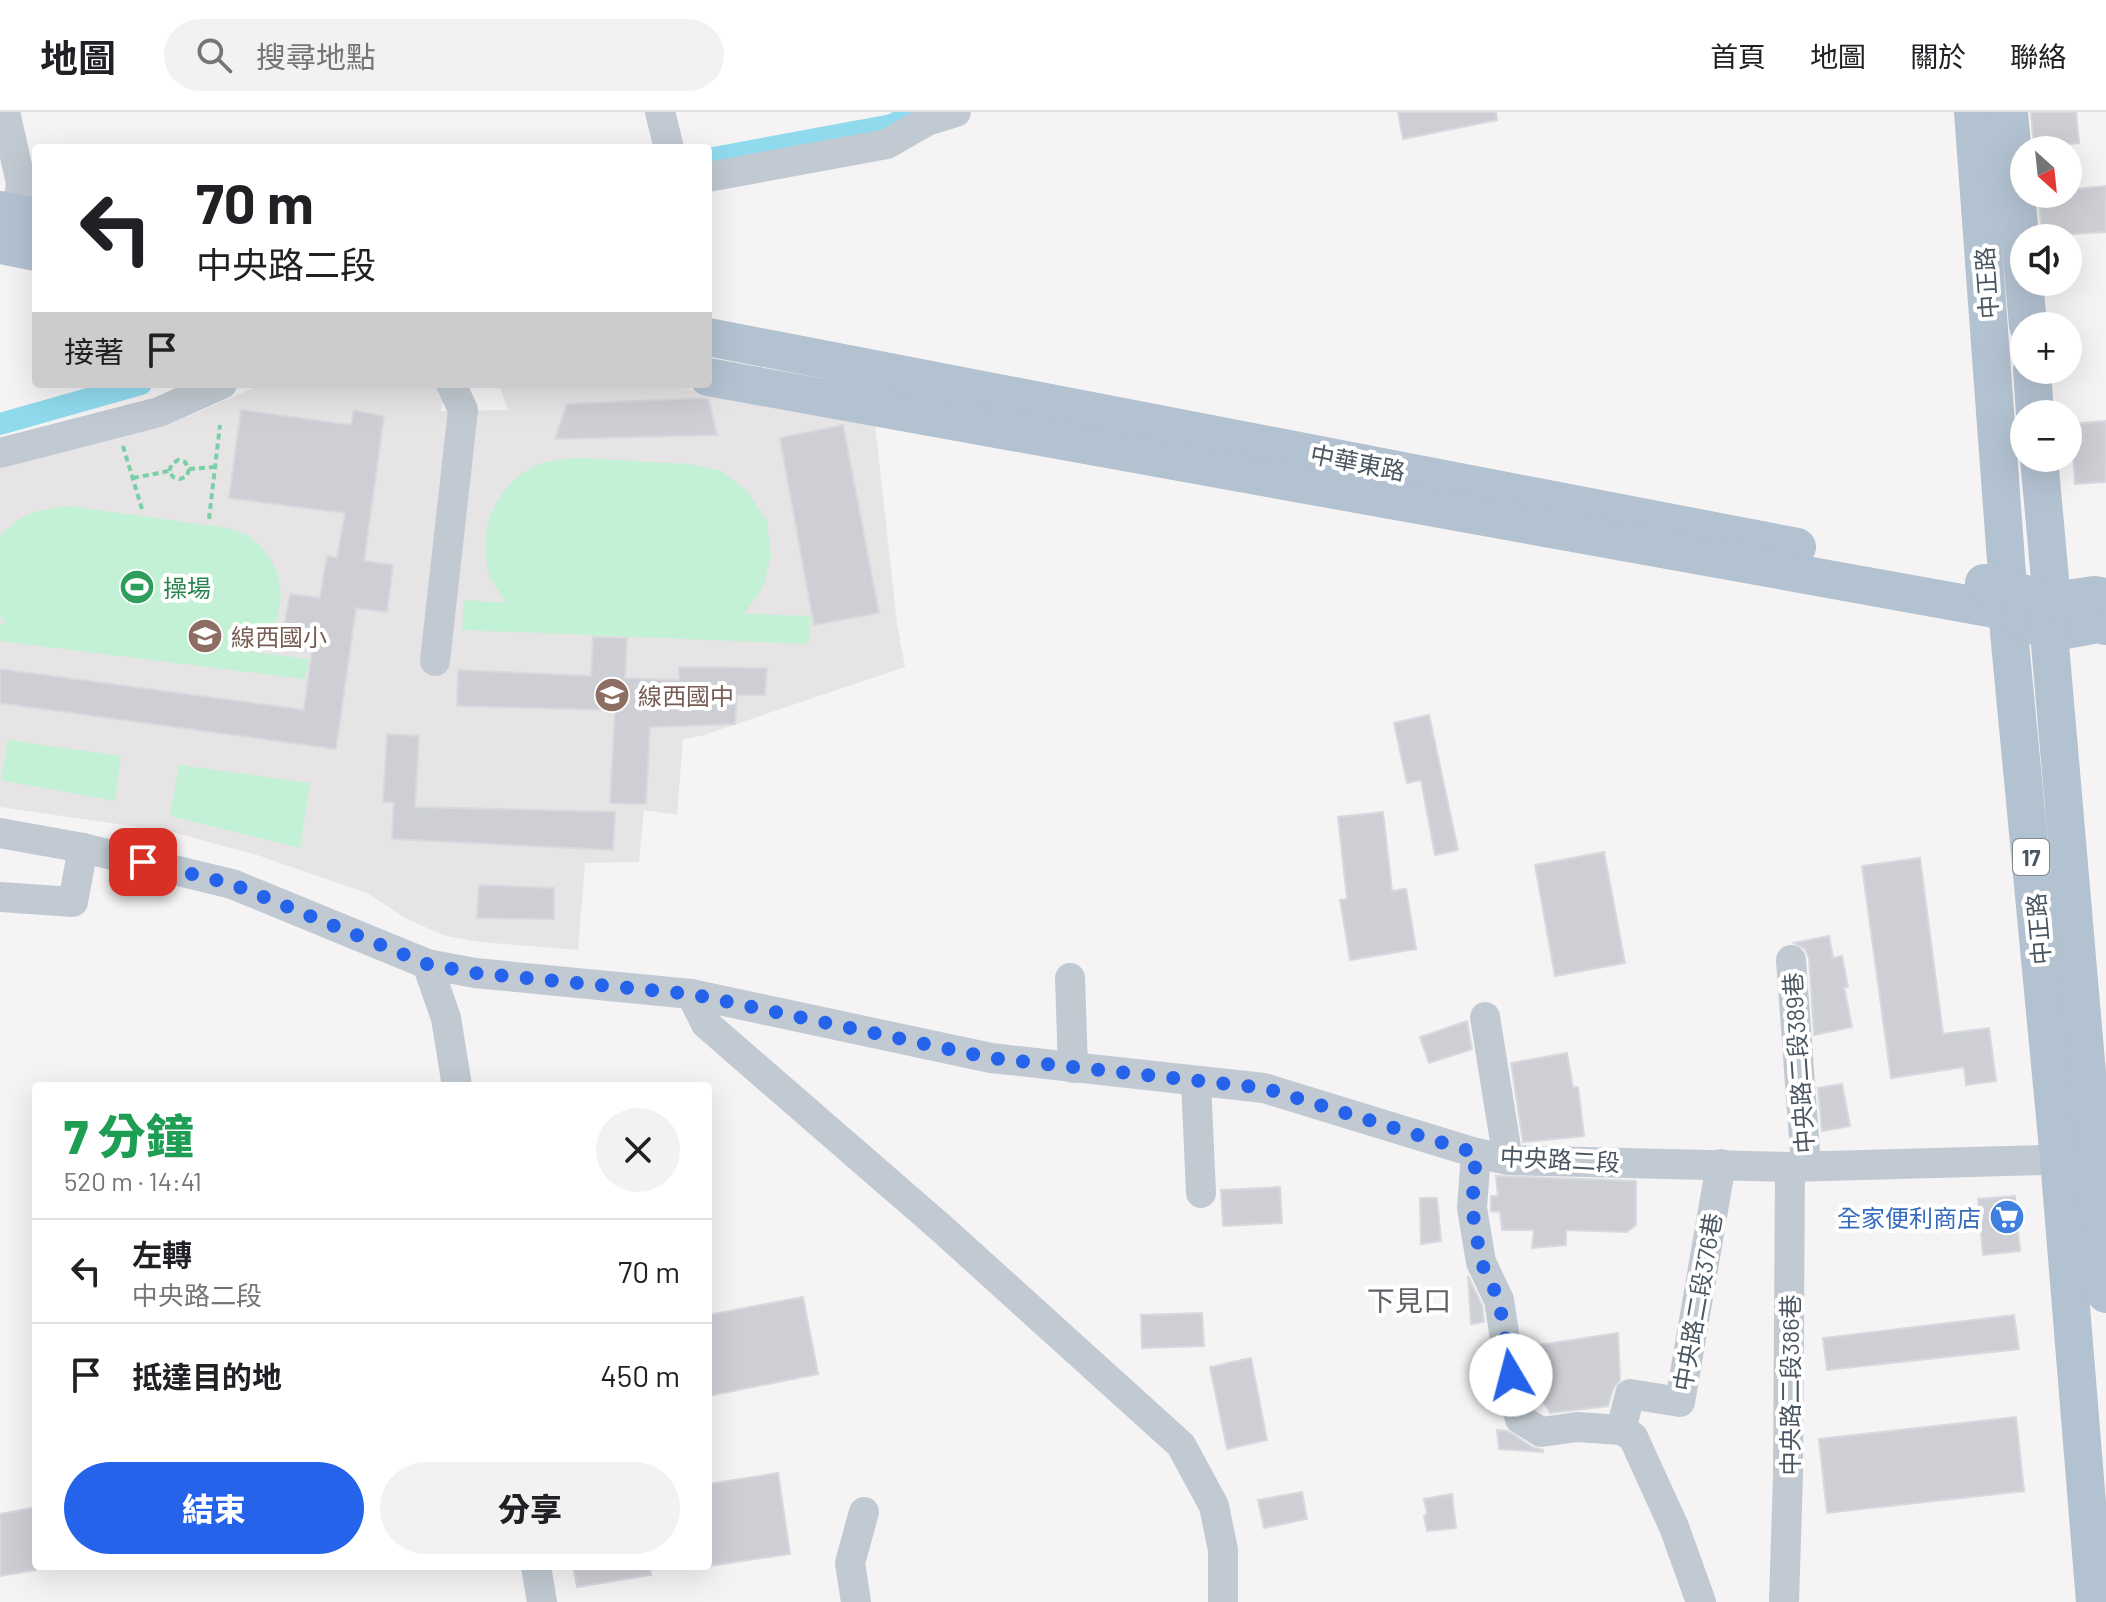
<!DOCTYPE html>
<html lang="zh-TW">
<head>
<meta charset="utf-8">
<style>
  body { margin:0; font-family:Barlow,"Noto Sans TC",sans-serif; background:#f2f2f2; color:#202124; height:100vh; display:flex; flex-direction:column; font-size:30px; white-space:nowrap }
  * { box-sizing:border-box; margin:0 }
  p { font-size:26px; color:#757577 }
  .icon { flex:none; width:44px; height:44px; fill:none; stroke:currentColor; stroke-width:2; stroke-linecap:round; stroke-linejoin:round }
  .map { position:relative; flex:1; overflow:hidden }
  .details { position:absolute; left:32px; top:970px; width:680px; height:488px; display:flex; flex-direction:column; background:#fff; border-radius:8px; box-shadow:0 8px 32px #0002 }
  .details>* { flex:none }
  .hud { position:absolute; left:32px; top:32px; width:680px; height:244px; border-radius:8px; box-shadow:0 8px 32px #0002; background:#fff; color:#202124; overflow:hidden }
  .needle { width:52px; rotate:153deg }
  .controls { position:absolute; left:2010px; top:24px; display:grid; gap:16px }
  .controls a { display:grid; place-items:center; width:72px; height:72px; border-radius:50%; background:#fff; box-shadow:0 8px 32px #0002; font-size:40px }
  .pin { position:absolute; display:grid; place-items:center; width:68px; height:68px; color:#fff; margin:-34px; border-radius:16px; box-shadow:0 4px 12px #0006 }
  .me { position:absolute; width:88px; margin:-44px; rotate:352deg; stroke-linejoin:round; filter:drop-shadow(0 0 6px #0008) }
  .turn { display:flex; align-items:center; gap:28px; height:168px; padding:0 32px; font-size:36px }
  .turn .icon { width:104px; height:104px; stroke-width:2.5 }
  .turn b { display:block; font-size:56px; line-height:68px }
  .then { display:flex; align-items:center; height:76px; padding:0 32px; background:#0003; gap:16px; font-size:30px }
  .round { display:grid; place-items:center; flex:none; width:84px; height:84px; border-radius:42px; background:#f2f2f2 }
  .overview { display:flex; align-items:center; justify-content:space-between; height:136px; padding:0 32px }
  h1 { font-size:48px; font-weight:800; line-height:60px; color:#1e9e55 }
  .button { display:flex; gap:16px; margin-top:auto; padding:16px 32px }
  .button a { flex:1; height:92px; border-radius:48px; background:#2563eb; color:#fff; font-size:32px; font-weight:800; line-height:92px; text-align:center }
  .button a+a { background:#f2f2f2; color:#202124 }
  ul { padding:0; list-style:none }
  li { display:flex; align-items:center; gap:24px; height:104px; padding:0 32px; border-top:2px solid #e0e0e0 }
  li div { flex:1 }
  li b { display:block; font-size:30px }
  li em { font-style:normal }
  header { display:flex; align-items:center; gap:48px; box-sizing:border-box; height:112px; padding:0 40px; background:#fff; border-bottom:2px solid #e0e0e0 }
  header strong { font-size:38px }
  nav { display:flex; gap:44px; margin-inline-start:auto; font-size:28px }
  .search { width:560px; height:72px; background:#f2f2f2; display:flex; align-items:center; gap:20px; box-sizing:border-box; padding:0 28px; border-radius:44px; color:#757577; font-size:30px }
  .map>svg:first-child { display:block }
</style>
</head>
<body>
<header>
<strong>地圖</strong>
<div class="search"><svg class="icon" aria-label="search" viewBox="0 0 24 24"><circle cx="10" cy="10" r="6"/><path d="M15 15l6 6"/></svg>搜尋地點</div>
<nav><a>首頁</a><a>地圖</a><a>關於</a><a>聯絡</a></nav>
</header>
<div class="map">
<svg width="2106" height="1490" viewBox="0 0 2106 1490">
  <rect width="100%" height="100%" fill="#f5f3f3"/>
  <polygon fill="#e6e4e5" points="263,272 447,272 441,299 508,298 499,272 664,272 875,313 897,512 905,555 701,624 683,627 677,703 644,698 639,750 585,751 578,838 481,830 446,824 409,808 367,781 257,743 172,720 0,695 0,354 179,308"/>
  <g fill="#c3f1d5">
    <path d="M 577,346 L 689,352 L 721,359 L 747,379 L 767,409 L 771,444 L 763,475 L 744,502 L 811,504 L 808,532 L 462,518 L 464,488 L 506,491 C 501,481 491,470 488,458 C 478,415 497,369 540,352 C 551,347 566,348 577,346 Z"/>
    <path d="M 69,394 L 227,416 C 234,418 244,421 250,425 C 279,446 289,484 273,516 C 269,525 259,532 252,540 L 309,547 L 305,567 L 0,529 L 0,512 L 5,511 L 0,503 L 0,424 C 23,401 38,397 69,394 Z"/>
    <polygon points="8,628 121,644 115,689 1,668"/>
    <polygon points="179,653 310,671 300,736 170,704"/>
  </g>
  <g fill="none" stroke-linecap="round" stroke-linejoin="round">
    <g stroke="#90daee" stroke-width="22">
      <polyline points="708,47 892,13 916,0"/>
      <polyline points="0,312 141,272"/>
    </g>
  </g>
  <g fill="#cdcfd5" stroke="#d7d9de" stroke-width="2">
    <polygon points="1398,0 1496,0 1497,8 1403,27"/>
    <polygon points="2031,0 2076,0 2079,31 2034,35"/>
    <polygon points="2106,74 2106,120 2042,124 2038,82 2068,82 2068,78"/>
    <polygon points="703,286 709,288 717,323 555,327 567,292"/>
    <polygon points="241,298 351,313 354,299 384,304 364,449 393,453 387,500 356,496 336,637 0,591 0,557 304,598 312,539 280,535 290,482 320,486 327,444 337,446 345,401 229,386"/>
    <polygon points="2106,309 2106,370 2075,372 2071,312"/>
    <polygon points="843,313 879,501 814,513 780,326"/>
    <polygon points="593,525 627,526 625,566 679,568 679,555 767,556 765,583 737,583 735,612 650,615 646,692 610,691 615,598 457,594 458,558 591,564"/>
    <polygon points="1429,603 1458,738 1435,743 1421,668 1407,671 1394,611"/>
    <polygon points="387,622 419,624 415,695 615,700 613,738 392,727 394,690 383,690"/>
    <polygon points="1383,700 1392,779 1406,777 1416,837 1350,848 1340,788 1347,787 1338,705"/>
    <polygon points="1604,740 1625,851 1555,864 1535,753"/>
    <polygon points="1920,746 1943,922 1989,916 1996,969 1966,973 1964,955 1891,966 1862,754"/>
    <polygon points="479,773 554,776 554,807 477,806"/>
    <polygon points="1829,824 1833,846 1842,844 1848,875 1844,875 1852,915 1814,923 1809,846 1805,837 1794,831"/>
    <polygon points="1467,909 1472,937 1429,951 1420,925"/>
    <polygon points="1567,941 1573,975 1578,975 1584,1024 1523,1030 1511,951"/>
    <polygon points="1842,972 1850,1014 1822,1019 1818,976"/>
    <polygon points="1496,1064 1636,1069 1636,1113 1627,1120 1566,1118 1566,1133 1532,1136 1534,1118 1502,1118 1500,1100 1491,1099 1491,1084 1498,1084"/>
    <polygon points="1280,1075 1282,1111 1223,1114 1221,1078"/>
    <polygon points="2015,1084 2020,1139 1983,1143 1978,1087"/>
    <polygon points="1420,1086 1437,1086 1441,1129 1421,1132"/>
    <polygon points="1468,1164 1482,1193 1484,1210 1471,1212"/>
    <polygon points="803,1185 818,1262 708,1284 708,1203"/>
    <polygon points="1202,1201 1204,1234 1142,1236 1141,1203"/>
    <polygon points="2014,1203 2019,1237 1827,1258 1823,1226"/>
    <polygon points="1618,1221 1620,1268 1613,1277 1608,1294 1550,1301 1531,1269 1526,1235"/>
    <polygon points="1251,1246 1267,1328 1227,1337 1210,1255"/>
    <polygon points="2016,1305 2024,1379 1827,1401 1819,1327"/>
    <polygon points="1497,1318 1508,1319 1532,1335 1543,1338 1543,1340 1499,1337"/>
    <polygon points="778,1361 790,1442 708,1454 708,1372"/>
    <polygon points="1302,1380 1307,1407 1264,1416 1258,1388"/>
    <polygon points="1452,1382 1456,1416 1427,1419 1424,1404 1427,1401 1424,1387"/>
    <polygon points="36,1395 36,1458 0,1464 0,1402"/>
    <polygon points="573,1454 650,1454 651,1463 577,1475"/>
  </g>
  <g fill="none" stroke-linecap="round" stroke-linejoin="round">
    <g stroke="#7ad0a6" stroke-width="4" stroke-dasharray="6 4" stroke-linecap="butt">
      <polyline points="123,334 142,397"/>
      <polyline points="189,357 214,355"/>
      <polyline points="133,366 169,359 173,365 180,367 187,364 189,357 185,350 178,348 172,352 169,359"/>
      <polyline points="209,407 220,313"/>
    </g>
    <g stroke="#c1cad2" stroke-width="30">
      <polyline points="5,0 21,71 18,101"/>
      <polyline points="660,0 669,36"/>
      <polyline points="708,65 887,32 927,9 956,0"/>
      <polyline points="0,341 159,300 222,272"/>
      <polyline points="435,549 463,298 451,272"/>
      <polyline points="0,721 83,736 232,772 427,852 475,861 691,882 991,946 1264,976 1476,1041 1508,1048 1790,1055 2080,1047"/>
      <polyline points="0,785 73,790 83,736"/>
      <polyline points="1791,848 1806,1054"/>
      <polyline points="427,852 446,906 457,974"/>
      <polyline points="1070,866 1073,956"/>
      <polyline points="691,882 706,912 940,1115 1181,1333 1214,1394 1223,1438 1223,1490"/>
      <polyline points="1485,905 1508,1048"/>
      <polyline points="1196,970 1201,1081"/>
      <polyline points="1476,1041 1472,1096 1481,1150 1499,1188 1514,1286 1520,1307 1541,1320 1577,1315 1621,1318 1633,1325 1674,1415 1701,1490"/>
      <polyline points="1621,1318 1630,1282 1680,1290 1721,1052"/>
      <polyline points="536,1454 542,1490"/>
      <polyline points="856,1490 850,1451 864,1400"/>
      <polyline points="1784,1490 1788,1363 1790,1055"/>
    </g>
    <g stroke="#b3c2d1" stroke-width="38">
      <polyline points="1973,0 2008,476 2007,499 2059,1047 2095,1490"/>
      <polyline points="2009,0 2028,214"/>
      <polyline points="0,98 36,105"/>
      <polyline points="0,133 36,140"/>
      <polyline points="708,225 1797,435"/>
      <polyline points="2032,258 2035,302"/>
      <polyline points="708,265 1978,494 2007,499 2049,521 2098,512 2106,514"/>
      <polyline points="2039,346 2052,489 2049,521 2106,1182"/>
      <polyline points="1984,471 2052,489 2094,483 2106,485"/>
    </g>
  </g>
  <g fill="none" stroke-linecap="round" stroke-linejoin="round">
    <polyline stroke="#2563eb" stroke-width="14" stroke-dasharray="0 25.2" points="143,750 232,772 427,852 475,861 691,882 991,946 1264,976 1476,1041 1472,1096 1481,1150 1499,1188 1511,1263"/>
  </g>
  <defs>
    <symbol id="stadium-disc" viewBox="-11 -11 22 22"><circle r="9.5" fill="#2e9e5b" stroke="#fff"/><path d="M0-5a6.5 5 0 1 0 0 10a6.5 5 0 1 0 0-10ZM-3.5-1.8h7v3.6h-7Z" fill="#fff"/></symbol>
    <symbol id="school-disc" viewBox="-11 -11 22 22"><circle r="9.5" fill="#8d6e63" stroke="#fff"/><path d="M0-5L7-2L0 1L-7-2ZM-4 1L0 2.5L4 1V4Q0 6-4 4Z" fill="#fff"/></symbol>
    <symbol id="supermarket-disc" viewBox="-11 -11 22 22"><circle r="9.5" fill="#3f7fe0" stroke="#fff"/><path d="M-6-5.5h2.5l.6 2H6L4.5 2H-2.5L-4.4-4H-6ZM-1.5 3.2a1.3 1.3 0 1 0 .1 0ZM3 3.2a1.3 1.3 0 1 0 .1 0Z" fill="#fff"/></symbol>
  </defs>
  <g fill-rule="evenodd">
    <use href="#stadium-disc" x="117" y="455" width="40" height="40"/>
    <use href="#school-disc" x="185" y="504" width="40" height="40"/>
    <use href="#school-disc" x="592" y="563" width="40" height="40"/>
    <use href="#supermarket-disc" x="1987" y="1085" width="40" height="40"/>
  </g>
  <g text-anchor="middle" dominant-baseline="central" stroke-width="8" stroke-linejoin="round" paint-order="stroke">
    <rect fill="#fff" stroke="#808990" stroke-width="2" x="2013" y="727" width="36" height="36" rx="6"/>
    <g font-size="22" font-weight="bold" fill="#4a5661">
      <text x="2031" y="745">17</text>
    </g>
    <g font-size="24" fill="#4a5661" stroke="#fff">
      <text transform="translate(1986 171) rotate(-94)">中正路</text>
      <text transform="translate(1358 350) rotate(11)">中華東路</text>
      <text transform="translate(2038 817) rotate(-95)">中正路</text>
      <text transform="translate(1798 951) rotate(-94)">中央路二段389巷</text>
      <text transform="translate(1560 1047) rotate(3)">中央路二段</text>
      <text transform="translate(1697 1190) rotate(-80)">中央路二段376巷</text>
      <text transform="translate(1789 1273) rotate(-90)">中央路二段386巷</text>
    </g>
    <g font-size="24" fill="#27864d" stroke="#fff" text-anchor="start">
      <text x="163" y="475">操場</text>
    </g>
    <g font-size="24" fill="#785e54" stroke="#fff" text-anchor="start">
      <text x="231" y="524">線西國小</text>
      <text x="638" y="583">線西國中</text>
    </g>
    <g font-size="24" fill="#366cbe" stroke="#fff" text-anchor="end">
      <text x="1981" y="1105">全家便利商店</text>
    </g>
    <g font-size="28" fill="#5f6368" stroke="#fff">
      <text x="1409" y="1188">下見口</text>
    </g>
  </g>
</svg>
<div class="controls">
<a><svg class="needle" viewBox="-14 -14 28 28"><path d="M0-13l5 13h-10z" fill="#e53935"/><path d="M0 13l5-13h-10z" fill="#757577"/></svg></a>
<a><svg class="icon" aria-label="sound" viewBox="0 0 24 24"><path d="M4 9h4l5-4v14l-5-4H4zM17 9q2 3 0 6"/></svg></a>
<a>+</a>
<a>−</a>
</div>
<div class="pin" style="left:143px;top:750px;background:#d93025"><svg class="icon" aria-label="arrive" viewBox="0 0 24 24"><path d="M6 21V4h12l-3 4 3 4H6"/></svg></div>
<svg class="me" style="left:1511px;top:1263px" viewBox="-20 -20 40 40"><circle r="19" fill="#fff"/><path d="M0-13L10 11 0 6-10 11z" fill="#2563eb"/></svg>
<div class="hud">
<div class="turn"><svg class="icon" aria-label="left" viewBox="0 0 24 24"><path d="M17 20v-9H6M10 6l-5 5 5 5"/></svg><div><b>70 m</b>中央路二段</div></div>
<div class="then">接著<svg class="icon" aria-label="arrive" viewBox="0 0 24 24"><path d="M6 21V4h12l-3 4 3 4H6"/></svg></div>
</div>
<section class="details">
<div class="overview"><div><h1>7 分鐘</h1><p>520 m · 14:41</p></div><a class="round"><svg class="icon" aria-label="close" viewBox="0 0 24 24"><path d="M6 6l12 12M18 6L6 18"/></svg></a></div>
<ul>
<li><svg class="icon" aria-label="left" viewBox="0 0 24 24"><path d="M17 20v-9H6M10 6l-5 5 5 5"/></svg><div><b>左轉</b><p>中央路二段</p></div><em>70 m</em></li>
<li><svg class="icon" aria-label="arrive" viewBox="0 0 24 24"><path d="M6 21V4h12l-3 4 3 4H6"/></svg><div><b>抵達目的地</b></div><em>450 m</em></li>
</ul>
<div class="button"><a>結束</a><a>分享</a></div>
</section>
</div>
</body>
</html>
